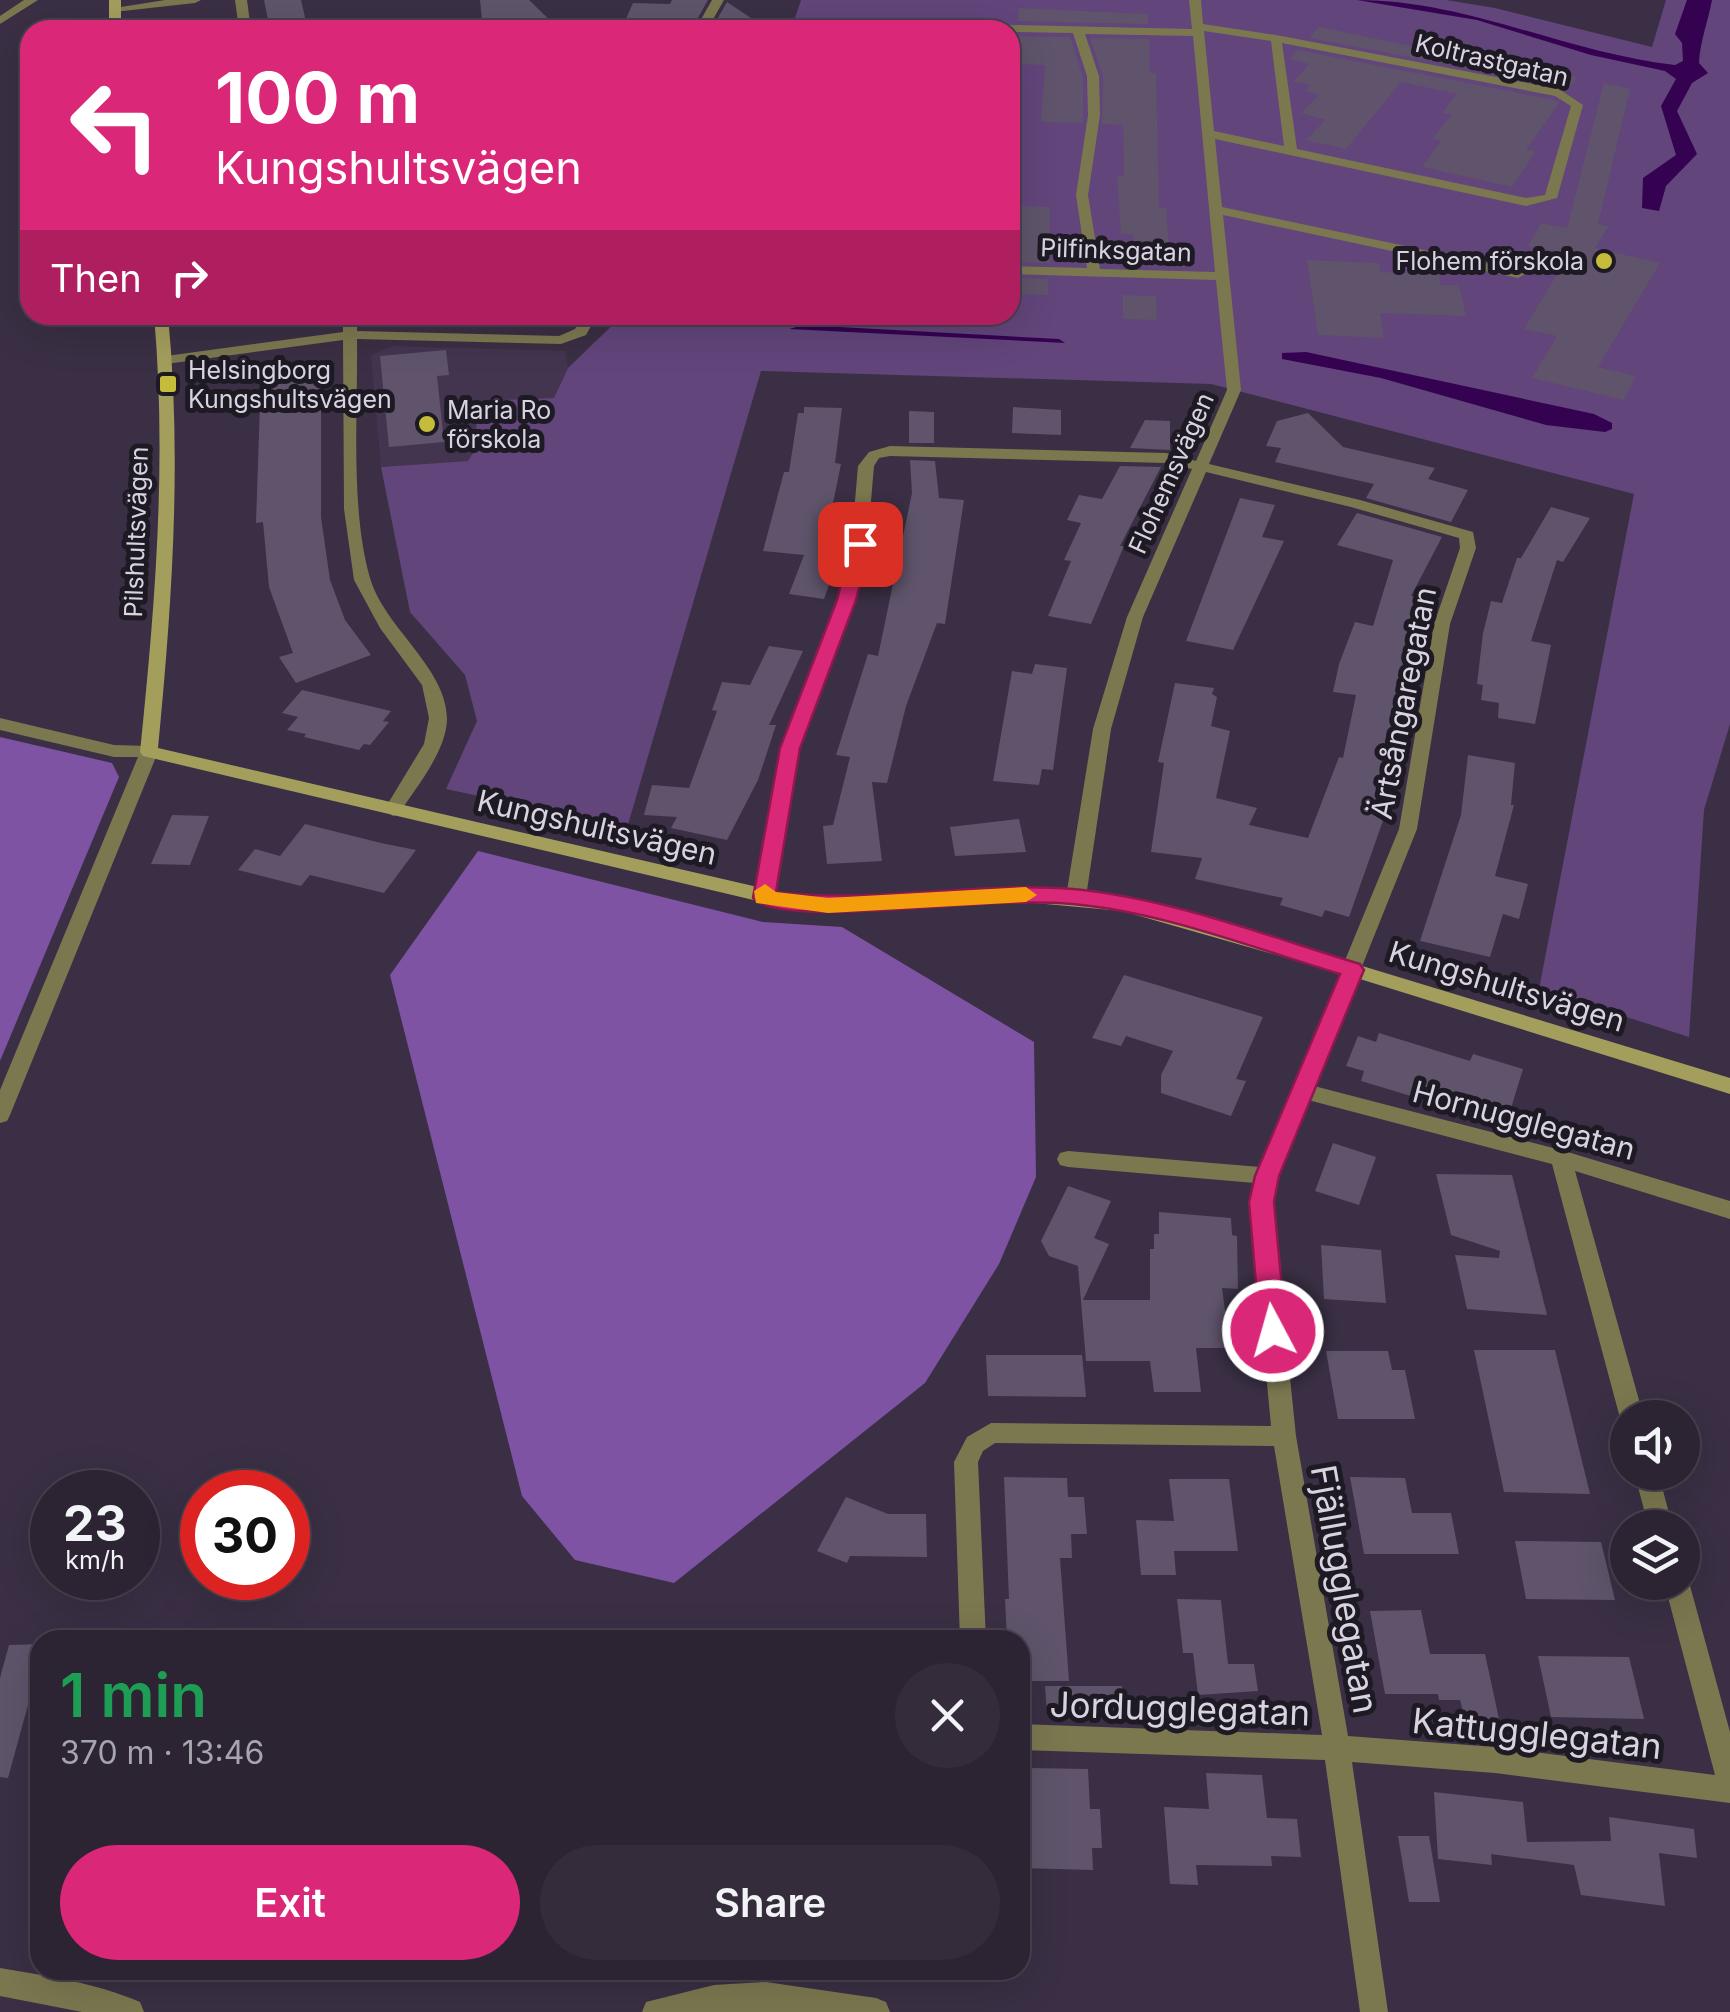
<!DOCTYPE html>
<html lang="en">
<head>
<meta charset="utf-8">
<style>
  body { margin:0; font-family:Inter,sans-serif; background:#342b3b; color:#f1f3f6; height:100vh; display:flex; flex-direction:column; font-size:38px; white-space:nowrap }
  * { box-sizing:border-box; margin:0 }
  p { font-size:32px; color:#a6a4ac }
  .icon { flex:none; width:55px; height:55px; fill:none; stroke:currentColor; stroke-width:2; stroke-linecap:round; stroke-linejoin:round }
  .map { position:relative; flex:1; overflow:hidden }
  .drawer { position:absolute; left:30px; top:1630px; width:1000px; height:350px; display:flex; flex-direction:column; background:#2c2333; border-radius:30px; box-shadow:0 10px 40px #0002,0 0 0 2px #48404e }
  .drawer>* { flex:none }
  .guide { position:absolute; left:20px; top:20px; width:1000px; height:305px; border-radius:30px; box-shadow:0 10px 40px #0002,0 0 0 2px #48404e; background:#db2777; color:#fff; overflow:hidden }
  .fabs { position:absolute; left:1610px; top:1400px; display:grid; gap:20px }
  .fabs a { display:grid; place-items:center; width:90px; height:90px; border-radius:50%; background:#2c2333; box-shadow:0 10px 40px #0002,0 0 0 2px #48404e; font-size:50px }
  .speed { position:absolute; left:30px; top:1470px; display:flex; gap:20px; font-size:50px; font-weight:700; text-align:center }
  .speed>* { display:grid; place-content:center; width:130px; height:130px; border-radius:50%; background:#2c2333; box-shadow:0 10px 40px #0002,0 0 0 2px #48404e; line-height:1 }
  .speed small { font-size:25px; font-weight:400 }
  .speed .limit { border:15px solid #d22; background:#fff; color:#111 }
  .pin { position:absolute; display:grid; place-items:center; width:85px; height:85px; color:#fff; margin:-42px; border-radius:20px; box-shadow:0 5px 15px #0006 }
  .me { position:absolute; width:110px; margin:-55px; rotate:354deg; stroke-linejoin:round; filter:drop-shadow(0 0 8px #0008) }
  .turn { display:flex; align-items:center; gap:35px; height:210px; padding:0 30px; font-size:45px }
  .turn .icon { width:130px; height:130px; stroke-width:2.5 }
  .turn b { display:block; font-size:70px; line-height:85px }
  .then { display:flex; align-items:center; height:95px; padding:0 30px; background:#0003; gap:20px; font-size:38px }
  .round { display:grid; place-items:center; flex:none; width:105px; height:105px; border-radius:52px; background:#342b3b }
  .overview { display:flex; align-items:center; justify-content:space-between; height:170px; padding:0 30px }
  h1 { font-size:60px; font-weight:600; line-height:75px; color:#1e9e55 }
  .button { display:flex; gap:20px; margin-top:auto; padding:20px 30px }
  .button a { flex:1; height:115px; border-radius:60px; background:#db2777; color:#fff; font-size:40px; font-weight:600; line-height:115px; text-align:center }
  .button a+a { background:#342b3b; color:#f1f3f6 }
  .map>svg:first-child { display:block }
</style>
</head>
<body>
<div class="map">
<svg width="1730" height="2012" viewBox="0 0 1730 2012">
  <rect width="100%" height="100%" fill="#3a2f44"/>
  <polygon fill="#433550" points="392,346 565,351 568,368 554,398 476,448 468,461 381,467 371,355"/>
  <polygon fill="#62457b" points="801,0 1446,0 1495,8 1652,47 1666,0 1730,0 1730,724 1704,810 1689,1037 1539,989 1634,494 1211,384 761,371 627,828 446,789 477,721 465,675 410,612 381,467 468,461 476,448 477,401 554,398 568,368 623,315 1010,315 1010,30 791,30"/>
  <g fill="#7f53a4">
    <polygon points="0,737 112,763 119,777 0,1061"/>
    <polygon points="478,851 763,922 842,927 1034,1042 1036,1177 999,1264 925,1383 674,1583 575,1560 522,1496 390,975"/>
  </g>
  <g fill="#350252">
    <path d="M 1357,0 C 1467,0 1567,53 1675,65 L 1683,61 L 1682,43 L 1675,34 L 1687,0 L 1712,0 C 1708,22 1700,41 1699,63 L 1708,73 L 1692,83 L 1677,111 L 1697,154 L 1666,186 L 1659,211 L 1642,208 L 1643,178 L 1676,155 L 1661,106 L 1676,79 L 1665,71 L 1591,55 L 1477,20 Z"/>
    <polygon points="803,325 1059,339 1065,343 789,329"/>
    <polygon points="1306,352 1594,414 1612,423 1612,429 1605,432 1546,425 1381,378 1282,359 1282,353"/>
  </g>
  <g fill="#5f546b">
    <polygon points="264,0 301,0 308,30 270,30"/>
    <polygon points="480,0 529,0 560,30 483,30"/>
    <polygon points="672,0 708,0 691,30 621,30 633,3 670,4"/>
    <polygon points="727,2 769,30 711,30"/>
    <polygon points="1019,8 1148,14 1148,24 1018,21"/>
    <polygon points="1319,27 1469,58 1577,77 1568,90 1560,85 1309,38"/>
    <polygon points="1016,36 1070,37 1083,77 1083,123 1041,122 1045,65 1014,64"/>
    <polygon points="1090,38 1149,39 1150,73 1156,73 1159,207 1166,208 1170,259 1134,257 1133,234 1121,234 1117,176 1124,176 1123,125 1102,124 1103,76"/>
    <polygon points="1298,50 1554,100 1559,103 1526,150 1536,151 1512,187 1422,167 1441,141 1432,139 1452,114 1442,113 1457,94 1401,82 1346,149 1306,140 1325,120 1301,113 1319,95 1306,91 1310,85 1293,82 1309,64 1289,59"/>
    <polygon points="1604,83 1630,89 1598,224 1609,226 1595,248 1660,263 1598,367 1636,376 1624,400 1532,378 1557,336 1524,329 1562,266 1547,262 1553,251 1528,246 1541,223 1567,228"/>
    <polygon points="1020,206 1050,207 1049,263 1010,262 1010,240 1022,240"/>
    <polygon points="1307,260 1379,263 1380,272 1439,274 1441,285 1459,285 1466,316 1380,313 1384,338 1318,335"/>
    <polygon points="1010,278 1048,279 1048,295 1010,294"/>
    <polygon points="1123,295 1156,296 1157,320 1123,319"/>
    <polygon points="446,350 449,375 437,376 444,442 389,447 380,356"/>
    <polygon points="321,368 321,517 330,580 345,620 371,655 296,683 279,657 293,653 269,587 263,522 256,523 261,374"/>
    <polygon points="804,407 842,408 835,463 841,464 832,508 846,509 840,554 824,599 789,594 804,555 763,551 784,472 789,472 798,413 804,413"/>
    <polygon points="1013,407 1061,410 1061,435 1012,433"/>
    <polygon points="909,411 934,412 934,443 909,443"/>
    <polygon points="1308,413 1343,447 1435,468 1428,479 1468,490 1451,522 1366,498 1374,484 1275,462 1281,448 1266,446 1277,421"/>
    <polygon points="1145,420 1170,421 1170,450 1130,448"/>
    <polygon points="910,460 935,461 939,498 964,500 945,624 937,623 906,706 887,783 872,782 882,861 827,864 823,826 833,825 850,757 836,755 868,654 878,656 912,493"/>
    <polygon points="1120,466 1161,467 1120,546 1124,546 1091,624 1048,616 1071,561 1064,560 1081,523 1067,520 1079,495 1102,499"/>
    <polygon points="1240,498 1275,505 1262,537 1284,541 1233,650 1186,641"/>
    <polygon points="1551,507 1590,518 1563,562 1557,560 1531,641 1551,645 1535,724 1498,718 1499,703 1481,700 1483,685 1477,684 1483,633 1491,601 1502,603 1517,558 1521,558"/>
    <polygon points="1357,513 1442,537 1411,596 1426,599 1416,634 1413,633 1395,733 1403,734 1390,801 1349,917 1325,910 1322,917 1280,905 1283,898 1195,879 1202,858 1151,852 1164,763 1158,762 1175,683 1214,688 1212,694 1217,697 1211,726 1230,731 1216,798 1257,808 1249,825 1308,838 1339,757 1343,758 1356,695 1333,692 1339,664 1355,622 1373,626 1393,560 1337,545"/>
    <polygon points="769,646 803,651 769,725 776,725 758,780 727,840 671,828 677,817 644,815 652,785 689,788 717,711 712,710 722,682 750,685"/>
    <polygon points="1035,664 1067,668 1053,770 1042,769 1039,785 993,781 1012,671 1032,674"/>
    <polygon points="302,690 391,711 383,721 389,722 370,745 364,744 359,750 304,737 306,734 287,730 298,717 282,713"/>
    <polygon points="1468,755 1515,763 1511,805 1514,805 1495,876 1528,884 1519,919 1503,914 1490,957 1420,941 1461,815"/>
    <polygon points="172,815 209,816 190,865 151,864"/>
    <polygon points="1019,819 1026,852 955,856 950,827"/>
    <polygon points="305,824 381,843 416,850 384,893 310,875 301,886 238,870 255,849 280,856"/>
    <polygon points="1124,975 1263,1017 1236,1079 1246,1081 1231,1116 1161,1093 1161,1075 1173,1051 1126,1036 1121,1046 1092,1038"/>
    <polygon points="1379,1033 1470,1061 1473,1054 1523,1069 1508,1118 1414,1089 1411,1096 1361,1081 1364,1071 1346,1066 1358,1036 1376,1042"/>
    <polygon points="1333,1143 1376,1157 1359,1205 1315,1191"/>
    <polygon points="1436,1174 1512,1175 1547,1315 1467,1309 1455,1255 1499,1258 1500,1251 1451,1235"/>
    <polygon points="1068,1186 1111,1201 1094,1238 1109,1244 1083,1300 1150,1300 1150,1249 1154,1249 1154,1234 1159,1234 1159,1212 1231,1218 1232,1235 1237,1236 1238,1289 1222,1288 1230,1348 1196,1348 1201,1392 1154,1392 1150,1361 1086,1361 1078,1266 1049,1256 1041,1241"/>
    <polygon points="1321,1245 1381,1250 1386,1303 1324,1299"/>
    <polygon points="1474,1350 1555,1350 1590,1494 1504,1492"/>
    <polygon points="1326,1351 1388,1351 1392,1370 1405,1370 1415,1419 1338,1419"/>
    <polygon points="986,1355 1082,1355 1086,1397 988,1396"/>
    <polygon points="1004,1477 1067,1478 1068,1497 1084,1497 1087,1534 1071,1534 1072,1558 1060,1558 1069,1681 1020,1681 1020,1640 1007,1640 1005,1599 1009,1599"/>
    <polygon points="1350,1477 1405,1478 1412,1513 1451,1513 1459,1554 1364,1554"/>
    <polygon points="1169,1479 1229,1479 1238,1551 1174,1551 1176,1575 1141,1575 1136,1520 1174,1521"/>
    <polygon points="846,1497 888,1514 926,1514 927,1557 850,1556 847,1563 817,1551"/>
    <polygon points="1515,1541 1601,1542 1615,1600 1526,1599"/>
    <polygon points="1177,1599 1221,1600 1228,1664 1254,1664 1258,1691 1198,1695 1193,1653 1183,1653"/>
    <polygon points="1421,1610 1430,1654 1485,1654 1499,1719 1465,1719 1460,1700 1439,1700 1438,1694 1385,1694 1370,1611"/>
    <polygon points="40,1644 40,1661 8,1778 0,1777 0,1678 9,1645"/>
    <polygon points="1538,1656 1629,1657 1644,1719 1551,1717"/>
    <polygon points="1045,1686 1122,1686 1124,1715 1047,1715"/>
    <polygon points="1031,1768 1088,1769 1090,1809 1100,1809 1102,1848 1092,1848 1093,1870 1020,1868 1020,1799 1032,1799"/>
    <polygon points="1206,1773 1262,1775 1267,1818 1297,1819 1301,1857 1271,1856 1272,1866 1196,1865 1198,1885 1170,1884 1164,1807 1209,1809"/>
    <polygon points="1434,1792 1523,1802 1527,1842 1611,1841 1609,1817 1694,1829 1697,1858 1659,1853 1665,1906 1581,1895 1574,1865 1491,1854 1492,1865 1438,1859"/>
    <polygon points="1398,1836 1429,1836 1440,1902 1409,1902"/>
  </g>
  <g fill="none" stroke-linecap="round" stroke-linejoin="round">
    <g fill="#7b7850" fill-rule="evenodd">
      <polygon points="24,0 38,0 0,24 0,16"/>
      <polygon points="165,0 201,0 195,3 114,12 108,9"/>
      <polygon points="235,0 247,0 251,30 239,30"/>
      <polygon points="712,0 724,0 707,30 695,30"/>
      <path d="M 1189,0 L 1201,0 L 1203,24 L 1276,35 L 1559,89 L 1583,105 L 1557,198 L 1526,206 L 1215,139 L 1222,207 L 1518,270 L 1525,274 L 1518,278 L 1223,215 L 1241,390 L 1209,464 L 1360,500 L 1473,532 L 1476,548 L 1450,624 L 1417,829 L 1314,1086 L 1561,1150 L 1730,1201 L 1730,1219 L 1575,1171 L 1644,1418 L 1628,1418 L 1628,1426 L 1620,1418 L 1552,1164 L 1308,1100 L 1278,1176 L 1272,1202 L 1296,1436 L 1348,1736 L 1495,1747 L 1715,1775 L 1664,1582 L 1682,1582 L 1682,1573 L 1689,1582 L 1730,1732 L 1730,1803 L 1495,1773 L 1352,1762 L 1388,2012 L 1360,2012 L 1325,1760 L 1020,1750 L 1020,1724 L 1322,1735 L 1274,1446 L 995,1443 L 983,1451 L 978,1462 L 986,1640 L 960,1640 L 954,1462 L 967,1437 L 991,1423 L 1271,1426 L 1250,1202 L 1255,1183 L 1068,1167 L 1060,1165 L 1057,1159 L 1060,1153 L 1068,1151 L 1260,1167 L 1399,829 L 1434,624 L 1460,548 L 1459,538 L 1351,507 L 1206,472 L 1143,617 L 1111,729 L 1086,897 L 1076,904 L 1066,897 L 1093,729 L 1127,617 L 1192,469 L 1166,463 L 890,456 L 879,458 L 874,466 L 865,571 L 799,748 L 774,898 L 764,905 L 754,898 L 781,748 L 849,571 L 858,466 L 869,452 L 890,446 L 1166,453 L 1196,461 L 1227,390 L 1216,280 L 1010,274 L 1010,266 L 1087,268 L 1076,195 L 1088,115 L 1087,76 L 1073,33 L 898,30 L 921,23 L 1192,29 ZM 1204,31 L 1271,41 L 1284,146 L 1214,131 ZM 1085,34 L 1193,36 L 1215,272 L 1100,269 L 1088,195 L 1100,115 L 1099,76 ZM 1282,43 L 1555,96 L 1571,106 L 1545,195 L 1526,198 L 1297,149 Z"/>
      <path d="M 343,315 L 357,315 L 357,331 L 559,336 L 575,329 L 583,315 L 597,315 L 586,335 L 561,344 L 357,339 C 358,412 350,509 370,578 C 384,627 446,667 447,718 C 447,751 416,787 399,814 L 393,816 L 384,810 L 424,744 L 429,718 L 422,685 L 380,628 L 354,580 L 344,509 L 343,340 L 166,364 L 159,360 L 166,356 L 343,332 Z"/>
      <polygon points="0,718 114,745 149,746 158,752 10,1115 7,1121 0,1123 0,1090 138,757 114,757 0,730"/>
      <polygon points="1634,1472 1658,1472 1673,1528 1649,1528"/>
      <path d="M 0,1968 C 47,1976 96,1983 140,2002 L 144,2012 L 82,2012 L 0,1996 Z"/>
      <polygon points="766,1982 876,1998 886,2002 890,2012 642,2012 646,2002 714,1985"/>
    </g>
    <g fill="#a39e5c" fill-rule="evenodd">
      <rect x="109" y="0" width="12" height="30"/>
      <path d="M 154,315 L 168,315 C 182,460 172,604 158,748 L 796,896 L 828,899 L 1024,888 L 1122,897 L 1359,965 L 1730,1078 L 1730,1094 L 1347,975 L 1122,911 L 1024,902 L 828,913 L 796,910 L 143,756 L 140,752 C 155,606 167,462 154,315 Z"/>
    </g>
  </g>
  <path fill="#db2777" stroke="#8e194d" stroke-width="2.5" d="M 860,538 L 870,544 L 856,600 L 800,748 L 776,892 C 875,904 974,881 1073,889 C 1170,898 1267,936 1360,964 L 1364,970 L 1279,1176 L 1274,1202 L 1286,1331 L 1282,1338 L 1273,1341 L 1264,1338 L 1260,1331 L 1249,1202 L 1255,1176 L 1340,974 C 1253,948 1163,912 1072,904 C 1021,900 969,905 918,908 C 887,910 772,920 753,898 L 780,748 L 837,600 L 851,544 Z"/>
  <polygon fill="#f59e0b" points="765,884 776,892 828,898 1026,887 1037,895 1026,902 828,913 756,903 754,891"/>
  <g fill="#c6bc3c" stroke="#1e1a23" stroke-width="4">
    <circle cx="1604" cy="261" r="10"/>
    <rect x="158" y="374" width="20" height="20" rx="5"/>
    <circle cx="427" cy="424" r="10"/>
  </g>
  <g text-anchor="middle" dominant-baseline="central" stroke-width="10" stroke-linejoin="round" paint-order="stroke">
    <g font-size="25" fill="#d9d2e0" stroke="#1e1a23">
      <text transform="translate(1492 60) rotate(13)">Koltrastgatan</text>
      <text transform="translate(1116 250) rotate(2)">Pilfinksgatan</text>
      <text transform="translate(1171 473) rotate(-66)">Flohemsvägen</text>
      <text transform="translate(136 532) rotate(-88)">Pilshultsvägen</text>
    </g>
    <g font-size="25" fill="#d9d2e0" stroke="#1e1a23" text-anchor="start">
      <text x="1584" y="261" text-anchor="end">Flohem förskola</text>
      <text x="188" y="370">Helsingborg<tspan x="188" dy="29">Kungshultsvägen</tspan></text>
      <text x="447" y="410">Maria Ro<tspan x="447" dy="29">förskola</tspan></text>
    </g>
    <g font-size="30" fill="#d9d2e0" stroke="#1e1a23">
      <text transform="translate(1403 703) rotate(-79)">Ärtsångaregatan</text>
      <text transform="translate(597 827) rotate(13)">Kungshultsvägen</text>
      <text transform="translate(1507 986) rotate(17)">Kungshultsvägen</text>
      <text transform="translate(1524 1120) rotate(15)">Hornugglegatan</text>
    </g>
    <g font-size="35" fill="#d9d2e0" stroke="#1e1a23">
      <text transform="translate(1345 1589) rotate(80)">Fjällugglegatan</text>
      <text transform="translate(1180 1708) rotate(2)">Jordugglegatan</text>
      <text transform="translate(1537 1733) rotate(6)">Kattugglegatan</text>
    </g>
  </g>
</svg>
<div class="fabs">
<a><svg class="icon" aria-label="sound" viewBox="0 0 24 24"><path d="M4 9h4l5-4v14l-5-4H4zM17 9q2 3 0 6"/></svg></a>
<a><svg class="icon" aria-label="layers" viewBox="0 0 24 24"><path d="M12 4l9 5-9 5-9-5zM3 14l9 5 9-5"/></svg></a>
</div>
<div class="speed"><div>23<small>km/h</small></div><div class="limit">30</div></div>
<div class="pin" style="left:860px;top:544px;background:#d93025"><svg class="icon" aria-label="arrive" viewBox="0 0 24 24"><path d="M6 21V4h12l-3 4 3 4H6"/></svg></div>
<svg class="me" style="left:1273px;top:1331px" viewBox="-20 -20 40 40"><circle r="17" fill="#db2777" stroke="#fff" stroke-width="3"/><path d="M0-11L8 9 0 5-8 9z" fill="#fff"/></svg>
<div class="guide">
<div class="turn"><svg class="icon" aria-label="left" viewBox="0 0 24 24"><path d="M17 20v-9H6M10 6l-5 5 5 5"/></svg><div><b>100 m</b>Kungshultsvägen</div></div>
<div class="then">Then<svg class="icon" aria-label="right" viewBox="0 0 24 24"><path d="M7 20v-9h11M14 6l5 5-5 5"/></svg></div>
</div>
<section class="drawer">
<div class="overview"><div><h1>1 min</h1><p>370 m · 13:46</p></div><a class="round"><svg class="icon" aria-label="close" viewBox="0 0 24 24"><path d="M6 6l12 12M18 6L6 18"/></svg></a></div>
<div class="button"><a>Exit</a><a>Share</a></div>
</section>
</div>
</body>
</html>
